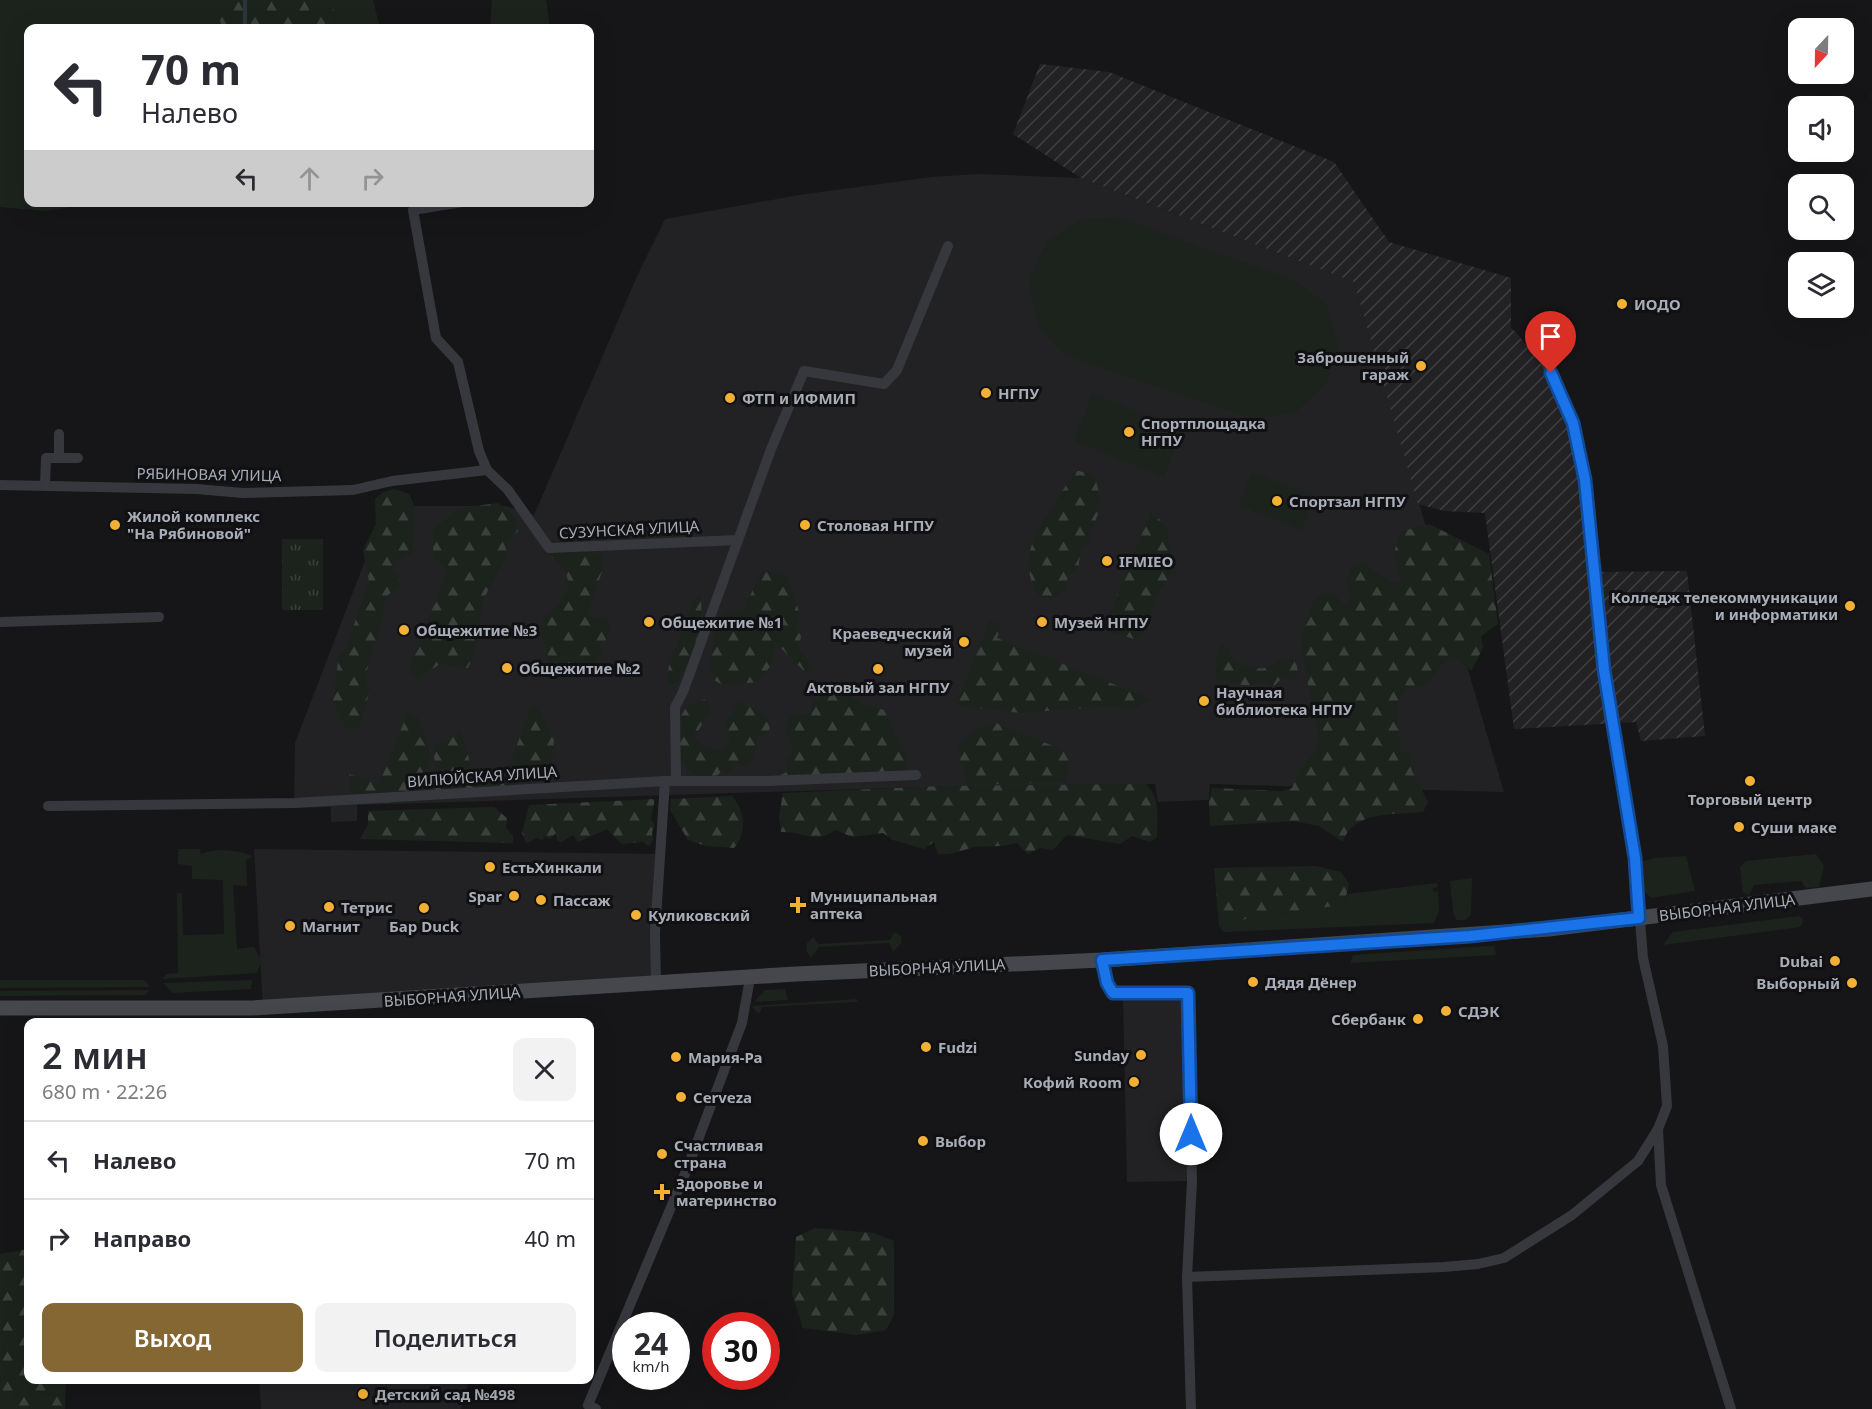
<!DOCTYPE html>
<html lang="ru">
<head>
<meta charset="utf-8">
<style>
  body { margin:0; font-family:"Noto Sans",sans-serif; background:#f2f2f3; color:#2b2b33; height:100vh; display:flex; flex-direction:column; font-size:22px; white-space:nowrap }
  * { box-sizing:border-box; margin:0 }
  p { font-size:20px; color:#7c7c81 }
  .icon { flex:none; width:33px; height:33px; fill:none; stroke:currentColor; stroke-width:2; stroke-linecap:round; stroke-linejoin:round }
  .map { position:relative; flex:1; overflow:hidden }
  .details { position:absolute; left:24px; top:1018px; width:570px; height:366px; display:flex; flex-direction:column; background:#fff; border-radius:12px; box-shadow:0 6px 24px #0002 }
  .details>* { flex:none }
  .banner { position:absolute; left:24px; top:24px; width:570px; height:183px; border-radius:12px; box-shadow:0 6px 24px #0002; background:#fff; color:#2b2b33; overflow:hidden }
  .needle { width:39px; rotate:202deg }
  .buttons { position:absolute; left:1788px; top:18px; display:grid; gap:12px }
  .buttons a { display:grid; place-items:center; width:66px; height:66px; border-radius:12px; background:#fff; box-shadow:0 6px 24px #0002; font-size:30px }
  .speed { position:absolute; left:612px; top:1312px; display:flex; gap:12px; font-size:30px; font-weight:700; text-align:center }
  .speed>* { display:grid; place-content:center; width:78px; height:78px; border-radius:50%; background:#fff; box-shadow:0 6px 24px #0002; line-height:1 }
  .speed small { font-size:15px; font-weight:400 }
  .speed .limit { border:9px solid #d22; background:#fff; color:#111 }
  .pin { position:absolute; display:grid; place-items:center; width:51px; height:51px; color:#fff; margin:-62px -26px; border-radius:50% 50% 50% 0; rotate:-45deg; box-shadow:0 0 6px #0007 }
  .pin .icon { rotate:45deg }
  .me { position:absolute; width:66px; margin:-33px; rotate:0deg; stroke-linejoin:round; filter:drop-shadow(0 0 4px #0008) }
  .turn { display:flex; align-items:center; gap:21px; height:126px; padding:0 18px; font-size:27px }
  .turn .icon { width:78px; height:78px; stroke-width:2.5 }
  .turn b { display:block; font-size:42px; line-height:51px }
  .lanes { display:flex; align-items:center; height:57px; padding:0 18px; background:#0003; justify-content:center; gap:30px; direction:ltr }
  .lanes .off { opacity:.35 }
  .round { display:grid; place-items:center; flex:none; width:63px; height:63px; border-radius:12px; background:#f2f2f3 }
  .head { display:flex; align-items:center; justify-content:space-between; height:102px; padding:0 18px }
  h1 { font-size:36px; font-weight:600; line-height:45px }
  .button { display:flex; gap:12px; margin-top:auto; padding:12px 18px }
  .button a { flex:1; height:69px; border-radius:12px; background:#856733; color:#fff; font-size:24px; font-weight:600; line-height:69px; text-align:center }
  .button a+a { background:#f2f2f3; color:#2b2b33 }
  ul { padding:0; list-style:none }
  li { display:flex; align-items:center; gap:18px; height:78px; padding:0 18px; border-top:2px solid #e1e1e2 }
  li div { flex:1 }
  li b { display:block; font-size:22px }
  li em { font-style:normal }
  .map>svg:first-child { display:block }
</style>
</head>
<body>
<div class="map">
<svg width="1872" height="1409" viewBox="0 0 1872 1409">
  <defs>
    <pattern id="industrial-furrows" width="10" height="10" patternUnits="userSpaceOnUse" patternTransform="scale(1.5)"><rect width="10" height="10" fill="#222225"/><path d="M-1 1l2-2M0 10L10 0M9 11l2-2" fill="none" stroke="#3f3f43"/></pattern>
    <pattern id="forest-firs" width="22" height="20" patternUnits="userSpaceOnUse" patternTransform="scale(1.5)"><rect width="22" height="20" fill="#1c231d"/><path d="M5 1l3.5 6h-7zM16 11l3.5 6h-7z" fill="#3a403c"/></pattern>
    <pattern id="park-tufts" width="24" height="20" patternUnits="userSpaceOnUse" patternTransform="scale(1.5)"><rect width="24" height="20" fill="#1c231d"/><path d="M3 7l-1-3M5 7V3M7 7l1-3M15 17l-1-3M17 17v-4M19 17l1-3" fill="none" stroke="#3a403c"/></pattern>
  </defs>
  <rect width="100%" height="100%" fill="#161618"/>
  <g fill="#222225">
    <polygon points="979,174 1081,178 1354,282 1504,792 1210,784 1209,800 1158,802 1155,784 925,787 357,805 357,821 331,822 331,807 294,808 295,743 386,506 506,506 534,515 638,274 665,219 799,195 931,177"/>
    <polygon points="254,849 661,854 656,985 263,1007"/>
    <polygon points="1188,993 1192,1181 1127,1182 1123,994"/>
    <polygon points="259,1380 469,1380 461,1409 261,1409"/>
  </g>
  <polygon fill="url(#industrial-furrows)" points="1040,64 1109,72 1334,162 1389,242 1511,278 1511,327 1557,381 1573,423 1595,572 1687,571 1705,736 1641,741 1636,722 1514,729 1485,513 1444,511 1418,504 1354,282 1081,178 1013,134"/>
  <g fill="#1c231d">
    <polygon points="0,0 214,0 222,28 28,28 28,202 101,203 44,211 0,207"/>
    <polygon points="332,0 373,0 380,28 337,28"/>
    <polygon points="492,0 546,0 550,28 490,28"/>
    <polygon points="1117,217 1293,280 1326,304 1338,345 1326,384 1295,412 1255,419 1065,355 1038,325 1029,281 1047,241 1081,220"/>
    <polygon points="1092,394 1183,429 1164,477 1074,441"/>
    <polygon points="1252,472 1314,497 1302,530 1239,505"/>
    <path d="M 178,849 L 200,849 L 201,854 C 219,847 235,850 253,856 L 246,860 L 247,886 L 233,885 L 237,949 L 254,947 L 262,960 L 257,973 L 162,979 L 167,974 L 178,973 L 177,893 L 182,893 L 183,935 L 224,934 L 223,880 L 192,879 L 192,866 L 178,864 Z"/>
    <polygon points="1816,854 1824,866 1819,887 1806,888 1801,881 1754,885 1749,895 1743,892 1740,867 1746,861"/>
    <path d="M 1686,856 L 1695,891 L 1651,898 C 1638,888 1640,877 1640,862 L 1655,858 Z"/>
    <polygon points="1472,878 1471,915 1465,920 1456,920 1453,912 1450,881"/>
    <polygon points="1437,883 1438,887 1433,888 1434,892 1438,891 1439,910 1434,923 1224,932 1219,926 1262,915 1344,905 1347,894"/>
    <polygon points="1799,916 1803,920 1801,927 1663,945 1673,932"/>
    <polygon points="894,932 901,936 902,942 893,952 889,943 819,947 811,958 806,950 807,943 813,937 818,944 890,940"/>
    <polygon points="1489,946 1494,946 1496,955 1350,963 1353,955"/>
    <polygon points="0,980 144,980 150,987 0,988"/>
    <polygon points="252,980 251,989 172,993 163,983"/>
    <polygon points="785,989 788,1000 754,1002 765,990"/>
    <polygon points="150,990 144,995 0,996 0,991"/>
    <polygon points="857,999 857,1002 762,1007 759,1014 751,1006"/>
    <polygon points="221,1019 226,1023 118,1023"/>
  </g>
  <g fill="url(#forest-firs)">
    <polygon points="214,0 332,0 337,28 222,28"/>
    <path d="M 1075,470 L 1094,475 C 1099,490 1103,503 1096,519 C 1093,528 1089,532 1089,542 L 1081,549 L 1078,569 C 1068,574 1066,578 1066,589 L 1055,598 L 1040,598 C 1007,550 1054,511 1075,470 Z"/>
    <path d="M 394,489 L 409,494 L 414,505 L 413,553 L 395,562 L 393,570 L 399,577 L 399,586 C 388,594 380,600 384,615 L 365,676 L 366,685 L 371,686 C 366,700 365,715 359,728 L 346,729 L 333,702 L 339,654 L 346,648 L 369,581 L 363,550 L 376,524 L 375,499 L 383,492 Z"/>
    <polygon points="498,503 513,514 518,531 504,544 508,554 484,598 476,649 468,668 440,664 417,679 408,671 447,571 433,557 433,529 459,508"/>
    <polygon points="1151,511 1168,528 1171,573 1156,598 1151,613 1141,622 1144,633 1134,639 1103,630"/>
    <path d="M 1429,524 L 1489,554 L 1498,624 L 1481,636 L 1483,648 L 1471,671 L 1453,657 L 1441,666 L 1425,687 L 1409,686 C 1391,706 1398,726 1401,751 L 1410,753 L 1412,771 L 1428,802 L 1423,812 C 1397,815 1352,810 1343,842 L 1319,826 L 1293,821 L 1210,826 L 1209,801 L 1212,788 L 1282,791 L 1292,788 L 1301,768 L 1316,751 L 1318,739 L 1300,641 L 1312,602 L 1323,592 L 1333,593 L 1344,604 L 1351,599 L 1346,583 L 1350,567 L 1364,563 L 1392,583 L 1401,580 L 1394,554 L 1399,532 Z"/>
    <path d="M 558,540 L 602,555 L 603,569 L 587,614 L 593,618 L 606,616 L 612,628 L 606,640 L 599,644 L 602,650 C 597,665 589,670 575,677 L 564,670 L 558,676 L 549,673 C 546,666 549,661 548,655 C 545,642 537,633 544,619 C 548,611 558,605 563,598 C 578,575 557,562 542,549 L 547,541 Z"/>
    <path d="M 763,570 L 788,577 L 799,612 L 796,628 L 801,636 L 799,647 L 813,669 L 806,673 L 776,643 L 772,664 L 758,682 L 723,685 L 714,680 L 710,666 L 717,617 L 727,611 L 741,612 C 751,600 753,583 763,570 Z"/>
    <path d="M 701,593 C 702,612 702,636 692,654 C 686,666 684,664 680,680 L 673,684 L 667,681 L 669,665 L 695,597 Z"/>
    <polygon points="990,620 1001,625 997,638 1151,699 1135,709 1109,706 1021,713 956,705"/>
    <path d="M 1221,644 L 1229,648 L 1234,662 C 1251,668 1264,674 1277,660 L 1296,659 L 1298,674 L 1294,681 L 1282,678 L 1273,687 L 1267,681 C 1250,689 1233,684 1216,678 L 1216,660 Z"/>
    <polygon points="824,688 832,689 836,695 847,693 861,703 884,710 906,758 906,771 777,777 787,772 787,760 793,749 785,730 790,716 811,713 813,702 820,699"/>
    <path d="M 707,699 L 711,708 L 695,737 L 704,747 L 719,750 L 727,744 L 730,737 L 725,722 L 741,701 C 754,712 777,711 768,734 L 758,736 L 753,759 L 748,767 L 736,765 L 728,774 L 721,772 L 713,779 C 704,777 694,776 687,769 C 675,755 673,717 689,706 C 694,703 701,701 707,699 Z"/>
    <path d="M 536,705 L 554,740 L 551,781 L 542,781 L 537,777 L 509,786 L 435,791 L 434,744 L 451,739 L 459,731 C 468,742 466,753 471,766 L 505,777 L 531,707 Z"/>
    <path d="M 408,712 L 418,717 C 426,734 432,749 428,768 L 421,773 L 420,789 L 410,803 L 361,802 L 349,791 L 349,774 L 379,784 Z"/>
    <path d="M 996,723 L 1063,750 L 1070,763 L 1065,782 L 966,785 L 958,749 C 969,732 976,726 996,723 Z"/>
    <path d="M 1145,784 C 1161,796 1157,818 1157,837 L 1150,842 L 1132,836 L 1120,844 L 1067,835 L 1053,850 L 1040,848 L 1028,854 L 1017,843 C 999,848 991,845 975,847 C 961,850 955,855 938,854 L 934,842 L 924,849 L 893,840 L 883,833 L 852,837 L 836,830 C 814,845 804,831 781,832 L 779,816 L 783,793 L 942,786 Z"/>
    <path d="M 732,796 C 745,810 747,834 734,848 L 706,846 L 688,840 L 670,810 L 671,799 Z"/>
    <polygon points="655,799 651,819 655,825 652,832 653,840 649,846 643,842 622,844 607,829 578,842 573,835 561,842 557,840 556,833 550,839 545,836 542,840 537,838 526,843 522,833 529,805"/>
    <polygon points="494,807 507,818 506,827 513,836 513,843 360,839 368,825 368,811"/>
    <polygon points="1316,866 1341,872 1349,884 1344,905 1262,915 1219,926 1214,868"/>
    <polygon points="815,1228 874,1233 894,1241 894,1315 886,1330 857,1335 803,1328 792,1294 796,1237"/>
    <polygon points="28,1249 28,1380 66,1380 65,1409 0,1409 0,1254"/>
  </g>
  <rect fill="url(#park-tufts)" x="282" y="539" width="41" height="71"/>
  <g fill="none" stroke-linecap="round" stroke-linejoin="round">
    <polyline stroke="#2c353c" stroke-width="4" points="245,0 245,28"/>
    <g stroke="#37383d" stroke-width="10">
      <polyline points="462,202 413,210 436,338 458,362 479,451 487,470 508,490 549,548 738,540"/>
      <polyline points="59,458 59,434"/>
      <polyline points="0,485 196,489 243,493 353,490 392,481 487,470"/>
      <polyline points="45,486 46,458 78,458"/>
      <polyline points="0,622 159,617"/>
      <polyline points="676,781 675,707 683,692 771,449 804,371 884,384 897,370 948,246"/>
      <polyline points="48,806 294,803 665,781 767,781 916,775"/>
      <polyline points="1102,960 1107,983 1113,993 1188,993 1192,1181 1187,1277 1191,1409"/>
      <polyline points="656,985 655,933 665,781"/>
      <polyline points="1658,1129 1661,1185 1731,1409"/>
      <polyline points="1187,1277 1444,1267 1478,1264 1504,1258 1572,1215 1638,1161 1658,1129 1667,1106 1663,1046 1643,958 1635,858 1604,670 1585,480 1573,423 1543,356"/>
      <polyline points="596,1409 588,1405 687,1169 742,1023 750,978"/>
    </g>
    <polyline stroke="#45474d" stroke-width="15" points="0,1008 252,1008 796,974 1102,960 1549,929 1872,889"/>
  </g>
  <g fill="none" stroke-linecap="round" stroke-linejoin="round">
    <defs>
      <polyline id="route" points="1191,1134 1188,993 1113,993 1107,983 1102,960 1470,936 1639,918 1635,858 1604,670 1585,480 1573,423 1551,373"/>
    </defs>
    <use href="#route" stroke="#114b97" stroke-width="15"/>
    <use href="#route" stroke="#1a73e8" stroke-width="10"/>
  </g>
  <g fill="#f2b134" stroke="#111113" stroke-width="2">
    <circle cx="1622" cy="304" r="6"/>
    <circle cx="1421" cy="366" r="6"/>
    <circle cx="986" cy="393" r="6"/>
    <circle cx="730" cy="398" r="6"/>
    <circle cx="1129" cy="432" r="6"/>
    <circle cx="1277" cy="501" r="6"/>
    <circle cx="115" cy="525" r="6"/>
    <circle cx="805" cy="525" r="6"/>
    <circle cx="1107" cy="561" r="6"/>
    <circle cx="1850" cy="606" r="6"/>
    <circle cx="649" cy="622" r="6"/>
    <circle cx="1042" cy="622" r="6"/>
    <circle cx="404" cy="630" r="6"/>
    <circle cx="964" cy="642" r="6"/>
    <circle cx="507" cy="668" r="6"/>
    <circle cx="878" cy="669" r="6"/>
    <circle cx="1204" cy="701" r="6"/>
    <circle cx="1750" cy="781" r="6"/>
    <circle cx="1739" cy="827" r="6"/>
    <circle cx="490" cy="867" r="6"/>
    <circle cx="514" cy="896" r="6"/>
    <circle cx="541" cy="900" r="6"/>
    <path d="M795 896h6v6h6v6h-6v6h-6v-6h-6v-6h6z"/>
    <circle cx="329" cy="907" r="6"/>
    <circle cx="424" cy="908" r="6"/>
    <circle cx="636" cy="915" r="6"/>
    <circle cx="290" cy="926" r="6"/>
    <circle cx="1835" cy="961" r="6"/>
    <circle cx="1253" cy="982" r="6"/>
    <circle cx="1852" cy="983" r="6"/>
    <circle cx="1446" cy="1011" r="6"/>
    <circle cx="1418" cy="1019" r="6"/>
    <circle cx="926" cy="1047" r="6"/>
    <circle cx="1141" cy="1055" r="6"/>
    <circle cx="676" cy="1057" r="6"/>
    <circle cx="1134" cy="1082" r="6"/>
    <circle cx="681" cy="1097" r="6"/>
    <circle cx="923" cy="1141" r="6"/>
    <circle cx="662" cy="1154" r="6"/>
    <path d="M659 1183h6v6h6v6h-6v6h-6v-6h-6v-6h6z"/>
    <circle cx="363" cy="1394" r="6"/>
  </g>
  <g text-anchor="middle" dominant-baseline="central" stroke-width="6" stroke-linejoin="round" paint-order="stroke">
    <g font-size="15" font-weight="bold" fill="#a8adb8" stroke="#111113" text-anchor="start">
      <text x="1634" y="304">ИОДО</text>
      <text x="1409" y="357" text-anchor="end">Заброшенный<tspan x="1409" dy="17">гараж</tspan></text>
      <text x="998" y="393">НГПУ</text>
      <text x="742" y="398">ФТП и ИФМИП</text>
      <text x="1141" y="423">Спортплощадка<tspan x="1141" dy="17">НГПУ</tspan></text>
      <text x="1289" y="501">Спортзал НГПУ</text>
      <text x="127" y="516">Жилой комплекс<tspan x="127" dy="17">"На Рябиновой"</tspan></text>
      <text x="817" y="525">Столовая НГПУ</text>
      <text x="1119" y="561">IFMIEO</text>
      <text x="1838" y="597" text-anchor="end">Колледж телекоммуникации<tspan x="1838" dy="17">и информатики</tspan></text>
      <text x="661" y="622">Общежитие №1</text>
      <text x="1054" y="622">Музей НГПУ</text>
      <text x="416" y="630">Общежитие №3</text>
      <text x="952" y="633" text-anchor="end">Краеведческий<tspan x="952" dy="17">музей</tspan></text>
      <text x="519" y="668">Общежитие №2</text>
      <text x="878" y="687" text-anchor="middle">Актовый зал НГПУ</text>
      <text x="1216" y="692">Научная<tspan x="1216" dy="17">библиотека НГПУ</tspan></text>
      <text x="1750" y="799" text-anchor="middle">Торговый центр</text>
      <text x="1751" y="827">Суши маке</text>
      <text x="502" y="867">ЕстьХинкали</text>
      <text x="502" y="896" text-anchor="end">Spar</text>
      <text x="810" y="896">Муниципальная<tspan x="810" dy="17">аптека</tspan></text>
      <text x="553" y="900">Пассаж</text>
      <text x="341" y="907">Тетрис</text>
      <text x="648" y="915">Куликовский</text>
      <text x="302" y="926">Магнит</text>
      <text x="424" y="926" text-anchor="middle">Бар Duck</text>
      <text x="1823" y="961" text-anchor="end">Dubai</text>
      <text x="1265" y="982">Дядя Дёнер</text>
      <text x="1840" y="983" text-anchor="end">Выборный</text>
      <text x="1458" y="1011">СДЭК</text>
      <text x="1406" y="1019" text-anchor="end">Сбербанк</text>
      <text x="938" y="1047">Fudzi</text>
      <text x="1129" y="1055" text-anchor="end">Sunday</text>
      <text x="688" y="1057">Мария-Ра</text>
      <text x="1122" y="1082" text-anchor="end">Кофий Room</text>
      <text x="693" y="1097">Cerveza</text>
      <text x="935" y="1141">Выбор</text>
      <text x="674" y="1145">Счастливая<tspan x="674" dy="17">страна</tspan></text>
      <text x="676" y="1183">Здоровье и<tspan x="676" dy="17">материнство</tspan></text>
      <text x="375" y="1394">Детский сад №498</text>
    </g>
    <g font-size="15" fill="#a8adb8" stroke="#111113">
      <text transform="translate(209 474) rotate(1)">РЯБИНОВАЯ УЛИЦА</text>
      <text transform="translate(629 529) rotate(-3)">СУЗУНСКАЯ УЛИЦА</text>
      <text transform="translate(482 776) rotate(-4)">ВИЛЮЙСКАЯ УЛИЦА</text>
      <text transform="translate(1727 907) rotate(-7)">ВЫБОРНАЯ УЛИЦА</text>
      <text transform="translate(937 967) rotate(-3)">ВЫБОРНАЯ УЛИЦА</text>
      <text transform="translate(452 996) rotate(-4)">ВЫБОРНАЯ УЛИЦА</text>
    </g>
  </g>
</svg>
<div class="buttons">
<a><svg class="needle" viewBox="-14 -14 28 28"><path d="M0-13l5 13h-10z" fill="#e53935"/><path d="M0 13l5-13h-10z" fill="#7c7c81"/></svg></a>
<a><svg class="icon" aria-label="sound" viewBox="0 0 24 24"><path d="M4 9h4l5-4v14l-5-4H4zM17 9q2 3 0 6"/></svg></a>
<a><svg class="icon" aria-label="search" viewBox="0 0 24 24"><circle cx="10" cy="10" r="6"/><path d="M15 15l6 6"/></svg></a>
<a><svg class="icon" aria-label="layers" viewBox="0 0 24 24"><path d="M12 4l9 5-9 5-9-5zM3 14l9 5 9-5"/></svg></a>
</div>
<div class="speed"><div>24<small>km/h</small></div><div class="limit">30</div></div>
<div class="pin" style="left:1551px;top:373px;background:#d93025"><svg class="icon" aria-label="arrive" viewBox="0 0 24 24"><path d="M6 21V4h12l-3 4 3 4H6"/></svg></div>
<svg class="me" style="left:1191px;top:1134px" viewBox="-20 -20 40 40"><circle r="19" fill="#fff"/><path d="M0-13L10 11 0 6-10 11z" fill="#1a73e8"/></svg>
<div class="banner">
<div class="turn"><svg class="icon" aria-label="left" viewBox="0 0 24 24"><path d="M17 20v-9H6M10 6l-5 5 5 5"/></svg><div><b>70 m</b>Налево</div></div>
<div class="lanes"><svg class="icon" aria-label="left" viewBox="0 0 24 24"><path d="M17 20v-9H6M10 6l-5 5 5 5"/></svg><svg class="icon off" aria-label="ahead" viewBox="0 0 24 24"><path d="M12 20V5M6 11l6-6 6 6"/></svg><svg class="icon off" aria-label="right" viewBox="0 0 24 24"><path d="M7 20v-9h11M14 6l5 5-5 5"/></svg></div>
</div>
<section class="details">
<div class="head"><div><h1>2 мин</h1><p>680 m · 22:26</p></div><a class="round"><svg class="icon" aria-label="close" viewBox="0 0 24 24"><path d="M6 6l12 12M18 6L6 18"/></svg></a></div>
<ul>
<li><svg class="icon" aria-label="left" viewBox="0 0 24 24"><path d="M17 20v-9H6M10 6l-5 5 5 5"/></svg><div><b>Налево</b></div><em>70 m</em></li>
<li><svg class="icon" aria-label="right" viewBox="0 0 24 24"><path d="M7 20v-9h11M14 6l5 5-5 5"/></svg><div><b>Направо</b></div><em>40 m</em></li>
</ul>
<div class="button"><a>Выход</a><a>Поделиться</a></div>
</section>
</div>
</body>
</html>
